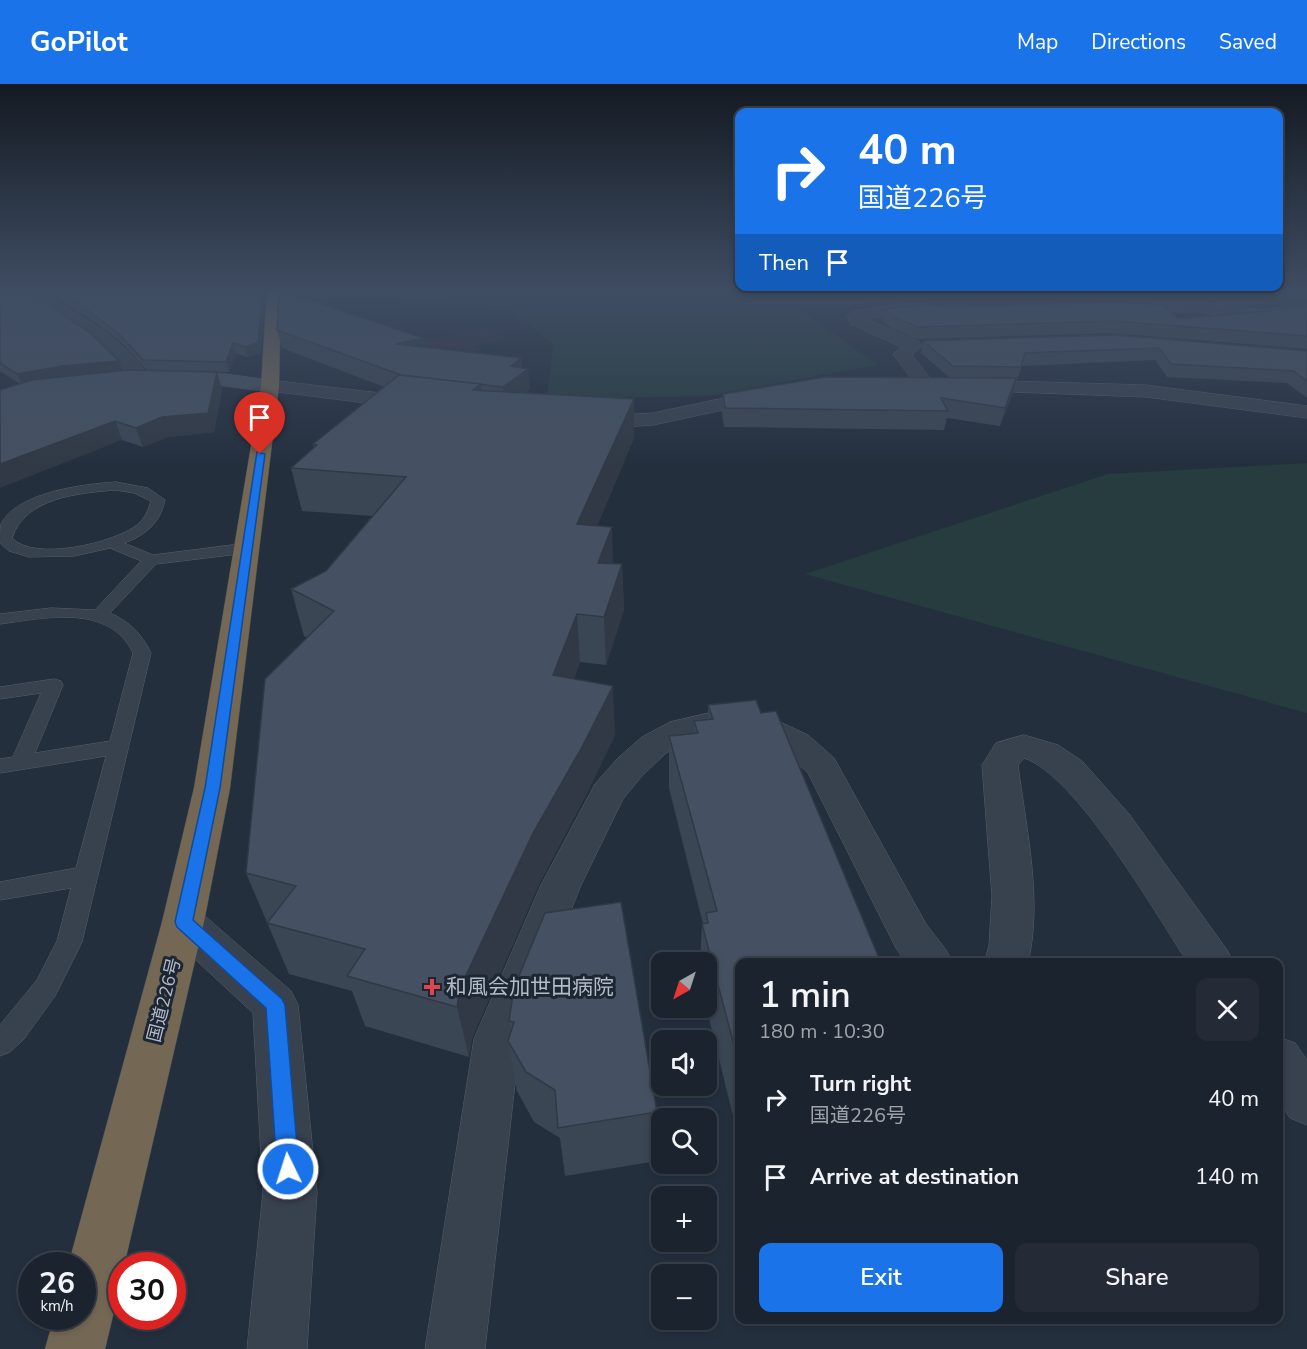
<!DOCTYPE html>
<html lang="en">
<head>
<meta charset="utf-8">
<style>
  body { margin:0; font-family:"Nunito Sans","Noto Sans JP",sans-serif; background:#242b36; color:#f1f3f6; height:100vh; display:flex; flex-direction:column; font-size:22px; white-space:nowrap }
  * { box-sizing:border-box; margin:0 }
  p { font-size:20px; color:#a0a4aa }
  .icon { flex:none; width:33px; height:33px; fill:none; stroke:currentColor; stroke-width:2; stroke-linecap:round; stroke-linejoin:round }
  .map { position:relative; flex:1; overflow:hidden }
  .details { position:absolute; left:735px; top:874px; width:548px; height:366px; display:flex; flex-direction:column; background:#1b232e; border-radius:12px; box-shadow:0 3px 9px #0003,0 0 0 2px #39404a }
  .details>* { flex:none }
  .banner { position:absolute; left:735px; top:24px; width:548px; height:183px; border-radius:12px; box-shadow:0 3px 9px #0003,0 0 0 2px #39404a; background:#1a73e8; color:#fff; overflow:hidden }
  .needle { width:39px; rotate:219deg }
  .controls { position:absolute; left:651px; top:868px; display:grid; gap:12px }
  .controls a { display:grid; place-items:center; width:66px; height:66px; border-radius:12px; background:#1b232e; box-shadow:0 3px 9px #0003,0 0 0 2px #39404a; font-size:30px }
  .speed { position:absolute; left:18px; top:1168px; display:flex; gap:12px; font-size:30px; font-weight:700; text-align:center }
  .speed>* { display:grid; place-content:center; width:78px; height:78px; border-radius:50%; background:#1b232e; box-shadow:0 3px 9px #0003,0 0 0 2px #39404a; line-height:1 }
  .speed small { font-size:15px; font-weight:400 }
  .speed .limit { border:9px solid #d22; background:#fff; color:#111 }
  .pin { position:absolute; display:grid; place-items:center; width:51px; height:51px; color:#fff; margin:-62px -26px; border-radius:50% 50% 50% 0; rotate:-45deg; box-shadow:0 0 6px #0007 }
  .pin .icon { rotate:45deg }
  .me { position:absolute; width:66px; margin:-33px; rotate:356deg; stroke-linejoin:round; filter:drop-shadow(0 0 4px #0008) }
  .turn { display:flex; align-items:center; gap:21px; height:126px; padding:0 24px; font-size:27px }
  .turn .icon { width:78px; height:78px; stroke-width:2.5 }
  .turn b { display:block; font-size:42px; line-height:51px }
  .then { display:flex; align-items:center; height:57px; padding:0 24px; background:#0003; gap:12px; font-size:22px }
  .round { display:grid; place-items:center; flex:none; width:63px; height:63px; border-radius:12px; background:#242b36 }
  .head { display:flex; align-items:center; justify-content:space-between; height:102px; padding:0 24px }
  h1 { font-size:36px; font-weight:600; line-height:45px }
  .action { display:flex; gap:12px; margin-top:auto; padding:12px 24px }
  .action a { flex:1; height:69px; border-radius:12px; background:#1a73e8; color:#fff; font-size:24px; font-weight:600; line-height:69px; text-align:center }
  .action a+a { background:#242b36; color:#f1f3f6 }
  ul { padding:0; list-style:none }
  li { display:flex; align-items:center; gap:18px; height:78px; padding:0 24px }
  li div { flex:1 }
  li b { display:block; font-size:22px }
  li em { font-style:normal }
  header { display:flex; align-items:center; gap:36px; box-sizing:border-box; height:84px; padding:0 30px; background:#1a73e8; color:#fff }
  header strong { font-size:28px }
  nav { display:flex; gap:33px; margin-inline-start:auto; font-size:21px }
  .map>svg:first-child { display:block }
</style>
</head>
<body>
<header>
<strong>GoPilot</strong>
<nav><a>Map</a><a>Directions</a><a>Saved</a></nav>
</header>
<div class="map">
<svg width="1307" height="1265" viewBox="0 0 1307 1265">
  <rect width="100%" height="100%" fill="#242f3e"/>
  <polygon fill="#32303f" points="485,244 506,255 474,262 480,266 471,268 463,264 458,265 460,267 404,261"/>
  <g fill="#263c3f">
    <polygon points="320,206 369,206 367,213 321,213"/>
    <polygon points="384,206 1307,206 1307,215 1258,223 1043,212 796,223 878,281 707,312 547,315 553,261 514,228 385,212"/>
    <polygon points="1307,379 1307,629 805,490 1108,390"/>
  </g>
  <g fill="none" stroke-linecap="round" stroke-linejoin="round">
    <defs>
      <path id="lane" d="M 116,398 L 148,404 L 165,416 C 160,439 146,451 124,459 L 153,471 L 247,459 L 255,464 L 247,469 L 156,480 L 110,529 C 130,538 141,549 151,569 L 82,858 L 55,912 L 24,955 L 10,968 L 0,972 L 0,941 L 37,896 L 57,857 L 71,804 L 0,816 L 0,798 L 76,784 L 106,672 L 0,689 L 0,675 L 13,673 L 41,609 L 0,615 L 0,603 L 54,595 L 61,597 L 63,601 L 35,669 L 110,657 L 133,569 C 109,519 45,534 0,540 L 0,530 L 51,524 L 95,526 L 141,477 L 110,464 L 74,472 L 29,473 L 9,467 L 0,459 C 0,453 0,446 1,440 C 17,408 84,400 116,398 ZM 116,406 L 134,409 L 151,417 C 148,427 145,434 137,441 C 114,459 34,478 12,454 C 25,413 80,409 116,406 Z"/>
      <g id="street">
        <path d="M 27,206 L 42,206 C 56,220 74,227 90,238 C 113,252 134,271 149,293 L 147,297 L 133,297 C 118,277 100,259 79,245 C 60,233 40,225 27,206 Z"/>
        <polygon points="1118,216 1204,219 1264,226 1307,221 1307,231 1264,236 1204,229 1113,224 1110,221"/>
        <polygon points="910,219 929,220 937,225 929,230 910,229 866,235 919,258 922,262 912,271 936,302 934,306 920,306 893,270 901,263 851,240 847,232 855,227"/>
        <polygon points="270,296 414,313 421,315 424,319 421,323 414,325 263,306 261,302 263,298"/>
        <polygon points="968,296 1146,301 1307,322 1307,334 1146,313 961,306 959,302 961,298"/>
        <polygon points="767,305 774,307 777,311 774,315 653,341 591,345 584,343 581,339 584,335 591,333 653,329"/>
        <polygon points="713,628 739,628 778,637 808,651 834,674 926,840 946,866 953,879 906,879 896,864 808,689 784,667 756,654 739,650 713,650 692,655 666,669 642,692 623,715 581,801 520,955 485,1265 425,1265 474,955 541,801 595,700 618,674 642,653 670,638"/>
        <path d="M 1024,651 L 1058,661 L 1082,677 L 1129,730 L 1227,866 L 1234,879 L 1188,879 C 1156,830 1076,691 1024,674 L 1018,681 C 1026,745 1043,816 1028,879 L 984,879 L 989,862 L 992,812 L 982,681 L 996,659 Z"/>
        <polygon points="183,821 198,826 291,907 298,921 317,1108 307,1265 247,1265 263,1108 253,929 168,850 162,838 168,826"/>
        <polygon points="1278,953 1295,959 1307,976 1307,1041 1290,1034 1278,1016"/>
      </g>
      <polygon id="secondary" points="173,288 225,290 270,296 277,298 279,302 277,306 270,308 225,302 166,298 164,294 166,290"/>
      <polygon id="highway" points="267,206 281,206 279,302 230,704 204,838 124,1182 122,1182 122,1194 105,1265 45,1265 54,1233 82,1233 82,1182 68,1182 162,838 194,704 261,302"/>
    </defs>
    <use href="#lane" stroke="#565f6c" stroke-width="1"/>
    <use href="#street" stroke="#565f6c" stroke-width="1"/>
    <use href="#secondary" stroke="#565f6c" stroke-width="1"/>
    <use href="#highway" stroke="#434c59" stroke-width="1"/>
    <use href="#lane" fill="#38414e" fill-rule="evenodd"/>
    <use href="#street" fill="#38414e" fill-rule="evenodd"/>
    <use href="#secondary" fill="#465061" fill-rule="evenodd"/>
    <use href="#highway" fill="#746855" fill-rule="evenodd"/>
  </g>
  <g fill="#3b4654">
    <polygon points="0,206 33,211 122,287 147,287 124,261 100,242 46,206 258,206 264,217 261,269 247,273 236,269 229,288 217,288 222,306 214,348 168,353 143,363 122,356 20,300 0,287"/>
    <polygon points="1307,222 1307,265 1111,249 915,255 892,244 882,236 884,225 1178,235 1269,227"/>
    <polygon points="277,246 423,254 424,263 521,274 522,284 530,305 525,309 634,354 597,442 613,480 622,480 624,526 606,581 580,578 574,595 615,651 585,713 539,800 472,954 469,973 365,942 352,907 289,890 246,789 307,554 304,552 291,505 326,487 372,432 302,427 291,384 314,364 313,360 384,303 282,264"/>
    <polygon points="923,257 1307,267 1307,314 1287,299 1167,293 1155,276 1022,282 1017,296 1016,296 1012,312 1000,342 947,334 944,346 724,343 722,328 723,310 950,294 921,269"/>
    <polygon points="756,616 740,879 740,1044 736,1044 706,922 706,879 700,879 702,840 703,840 669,704 669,652 694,649 694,637 708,635 708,621"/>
    <polygon points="514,904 657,1028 657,1077 565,1092 560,1054 534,1038 517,1007 508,957 511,947 509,937"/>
  </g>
  <g fill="#303945">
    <polygon points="262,207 264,217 261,269 247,273 245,263"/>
    <polygon points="423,254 426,273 396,260"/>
    <polygon points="233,259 236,269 229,288 226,278"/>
    <polygon points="521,274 522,289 528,285 530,305 505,324 503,303 511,282"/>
    <polygon points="119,277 123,288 22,301 17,290 62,282"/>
    <polygon points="217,288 222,306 214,348 168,353 143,363 136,344"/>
    <polygon points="1016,294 1012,312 1000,342 1005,324"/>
    <polygon points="481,300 485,338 473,306"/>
    <polygon points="634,315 634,354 579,485 577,440"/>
    <polygon points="115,337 122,356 0,404 0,380"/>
    <polygon points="612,443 613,487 598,479"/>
    <polygon points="622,480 624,526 606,581 604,533"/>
    <polygon points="577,530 580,578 558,640 553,591"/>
    <polygon points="613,602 615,651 585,713 539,800 472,954 469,973 457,923 460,904 533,749"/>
  </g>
  <g fill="#455162" stroke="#303945" stroke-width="1.5">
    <polygon points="0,206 29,206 33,211 89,248 119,277 62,282 17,290 0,279"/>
    <polygon points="57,206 258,206 262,207 258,259 245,263 233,259 226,278 143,276 120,251 96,232"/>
    <polygon points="279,206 423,254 396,260 521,274 511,282 528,285 503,303 401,291 277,246"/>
    <polygon points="1125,218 1162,221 1178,235 1269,227 1307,222 1307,252 1114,237 918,243 894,233 884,225 924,221 954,223"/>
    <polygon points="1115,251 1307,267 1307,297 1293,287 1171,280 1159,264 1025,269 1021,283 953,282 923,257"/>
    <polygon points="128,286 217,288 208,329 162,333 136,344 115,337 0,380 0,306 32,296"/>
    <polygon points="399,291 481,300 473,306 634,315 577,440 612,443 598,479 622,480 604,533 577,530 553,591 613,602 582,663 533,749 460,904 457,923 347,892 365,865 267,839 296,802 246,789 265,595 334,527 291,505 326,487 406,393 291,384 317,361 313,360"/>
    <polygon points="825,293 1016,294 1005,324 941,314 948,327 725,324 723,310"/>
    <polygon points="756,616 761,629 776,627 881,879 740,879 740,984 702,840 708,839 706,829 717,827 669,652 698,649 694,637 713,635 708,621"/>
    <polygon points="621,818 657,1028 558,1044 555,1006 526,988 508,957 514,938 509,937 514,904 545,829"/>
  </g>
  <linearGradient id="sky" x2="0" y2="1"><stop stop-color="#141a22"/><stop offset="0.54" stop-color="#3f4d63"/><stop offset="1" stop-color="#3f4d63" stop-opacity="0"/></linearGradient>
  <rect width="1307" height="383" fill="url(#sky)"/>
  <polygon fill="#1a73e8" stroke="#114b97" stroke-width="1.5" points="257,368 265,370 220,704 193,836 282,915 285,921 299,1085 295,1093 288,1096 280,1093 277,1085 266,924 177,843 175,838 205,704"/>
  <path fill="#e0444e" stroke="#1d2633" stroke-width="2" d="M429 894h6v6h6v6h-6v6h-6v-6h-6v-6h6z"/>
  <g text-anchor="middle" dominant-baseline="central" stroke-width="6" stroke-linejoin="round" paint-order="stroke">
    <g font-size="18" fill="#b4bcc9" stroke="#1d2633">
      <text transform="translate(164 916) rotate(-76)">国道226号</text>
    </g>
    <g font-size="21" fill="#b4bcc9" stroke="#1d2633" text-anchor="start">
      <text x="446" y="903">和風会加世田病院</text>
    </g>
  </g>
</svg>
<div class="controls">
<a><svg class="needle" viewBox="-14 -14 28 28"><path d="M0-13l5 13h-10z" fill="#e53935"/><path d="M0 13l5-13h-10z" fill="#a0a4aa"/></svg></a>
<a><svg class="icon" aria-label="sound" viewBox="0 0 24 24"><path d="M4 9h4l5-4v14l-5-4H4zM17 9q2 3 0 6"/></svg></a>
<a><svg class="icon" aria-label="search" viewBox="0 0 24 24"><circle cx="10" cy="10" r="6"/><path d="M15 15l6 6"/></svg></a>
<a>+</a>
<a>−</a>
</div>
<div class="speed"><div>26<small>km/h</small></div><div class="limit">30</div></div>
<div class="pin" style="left:260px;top:370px;background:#d93025"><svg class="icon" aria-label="arrive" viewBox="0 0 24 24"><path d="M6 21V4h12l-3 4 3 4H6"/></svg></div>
<svg class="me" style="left:288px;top:1085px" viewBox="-20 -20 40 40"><circle r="17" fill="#1a73e8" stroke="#fff" stroke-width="3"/><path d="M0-11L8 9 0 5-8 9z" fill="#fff"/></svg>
<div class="banner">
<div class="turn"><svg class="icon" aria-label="right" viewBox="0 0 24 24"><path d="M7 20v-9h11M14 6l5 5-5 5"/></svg><div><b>40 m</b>国道226号</div></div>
<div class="then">Then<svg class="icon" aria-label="arrive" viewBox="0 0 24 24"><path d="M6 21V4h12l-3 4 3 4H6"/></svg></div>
</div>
<section class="details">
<div class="head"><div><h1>1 min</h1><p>180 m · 10:30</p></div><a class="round"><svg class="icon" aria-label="close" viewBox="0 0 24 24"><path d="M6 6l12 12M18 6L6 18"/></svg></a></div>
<ul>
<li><svg class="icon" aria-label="right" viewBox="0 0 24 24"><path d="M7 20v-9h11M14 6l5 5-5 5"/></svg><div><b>Turn right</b><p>国道226号</p></div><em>40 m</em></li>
<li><svg class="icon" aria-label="arrive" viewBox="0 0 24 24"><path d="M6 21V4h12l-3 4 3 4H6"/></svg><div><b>Arrive at destination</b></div><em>140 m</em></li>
</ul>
<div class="action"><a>Exit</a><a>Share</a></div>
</section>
</div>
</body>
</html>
